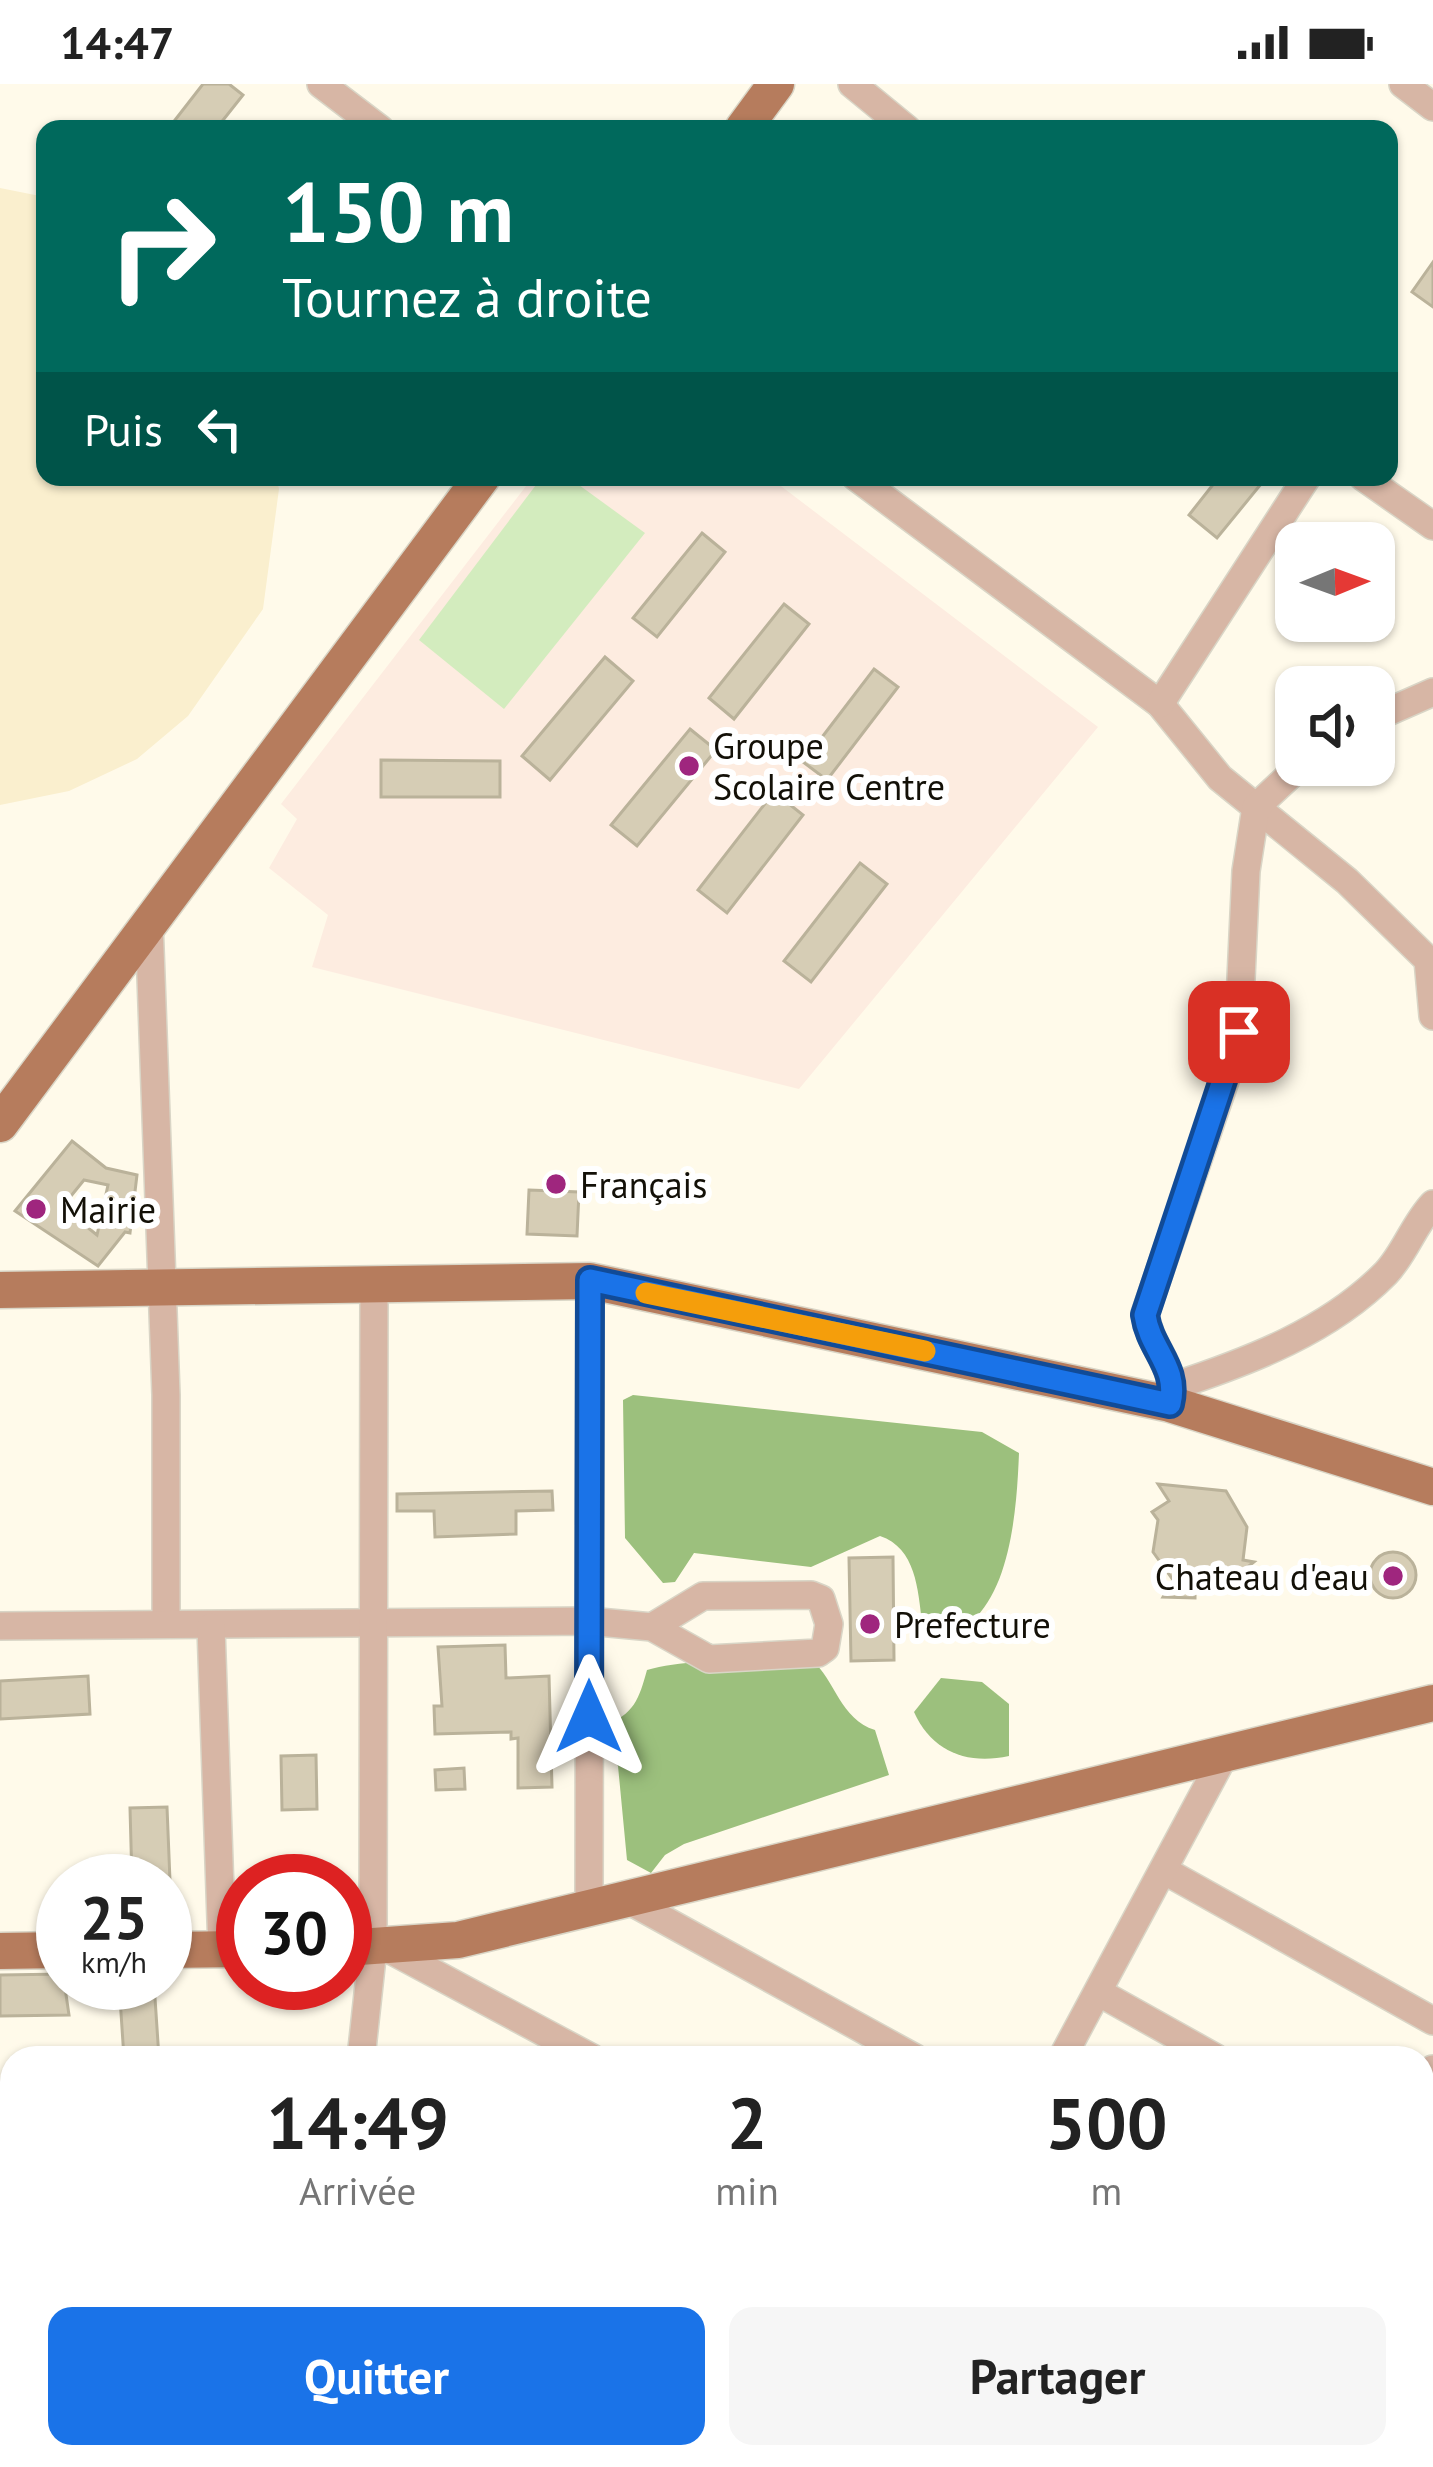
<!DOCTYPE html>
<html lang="fr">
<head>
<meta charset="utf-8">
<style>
  body { margin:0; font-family:"PT Sans",sans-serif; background:#f6f6f6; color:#222; height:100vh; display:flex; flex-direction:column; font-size:45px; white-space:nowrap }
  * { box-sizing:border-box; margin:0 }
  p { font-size:39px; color:#767676 }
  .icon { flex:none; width:66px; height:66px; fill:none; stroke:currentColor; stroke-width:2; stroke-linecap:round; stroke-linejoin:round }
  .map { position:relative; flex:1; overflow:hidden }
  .drawer { position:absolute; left:0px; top:1962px; width:1434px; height:423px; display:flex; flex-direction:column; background:#fff; border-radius:36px 36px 0 0; box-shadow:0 3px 9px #0004 }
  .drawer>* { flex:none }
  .guide { position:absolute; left:36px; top:36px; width:1362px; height:366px; border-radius:24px; box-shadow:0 3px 9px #0004; background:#00695c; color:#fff; overflow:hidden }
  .needle { width:78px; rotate:89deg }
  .buttons { position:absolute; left:1275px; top:438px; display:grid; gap:24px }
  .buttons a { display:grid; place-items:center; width:120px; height:120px; border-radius:24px; background:#fff; box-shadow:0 3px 9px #0004; font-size:60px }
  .speed { position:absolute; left:36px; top:1770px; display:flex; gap:24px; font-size:60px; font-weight:700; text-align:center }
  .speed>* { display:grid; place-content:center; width:156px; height:156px; border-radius:50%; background:#fff; box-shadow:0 3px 9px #0004; line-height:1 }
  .speed small { font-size:30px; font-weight:400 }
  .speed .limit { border:18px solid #d22; background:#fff; color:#111 }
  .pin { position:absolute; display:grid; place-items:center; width:102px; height:102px; color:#fff; margin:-51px; border-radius:24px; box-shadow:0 6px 18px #0006 }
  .me { position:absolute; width:132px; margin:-66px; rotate:0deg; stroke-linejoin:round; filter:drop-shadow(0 0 9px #0008) }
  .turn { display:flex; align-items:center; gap:42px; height:252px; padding:0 48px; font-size:54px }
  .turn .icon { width:156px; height:156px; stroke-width:2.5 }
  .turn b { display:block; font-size:84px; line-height:102px }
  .then { display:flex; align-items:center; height:114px; padding:0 48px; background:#0003; gap:24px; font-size:45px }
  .eta { display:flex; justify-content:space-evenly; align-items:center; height:204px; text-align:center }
  .eta b { font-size:72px; font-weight:700; line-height:84px }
  .primary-button { display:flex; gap:24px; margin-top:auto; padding:24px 48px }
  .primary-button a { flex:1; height:138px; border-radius:24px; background:#1a73e8; color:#fff; font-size:48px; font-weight:700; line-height:138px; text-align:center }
  .primary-button a+a { background:#f6f6f6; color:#222 }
  .status { display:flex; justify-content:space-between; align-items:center; height:84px; padding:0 60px; background:#fff; direction:ltr }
  .status svg { height:33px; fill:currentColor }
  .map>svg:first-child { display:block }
</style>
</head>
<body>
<div class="status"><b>14:47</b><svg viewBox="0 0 49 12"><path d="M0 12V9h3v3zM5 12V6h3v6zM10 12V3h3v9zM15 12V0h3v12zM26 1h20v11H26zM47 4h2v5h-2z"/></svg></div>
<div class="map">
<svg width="1433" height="2383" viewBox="0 0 1433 2383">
  <rect width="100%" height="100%" fill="#fffaea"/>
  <polygon fill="#faefce" points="0,104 45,113 45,393 276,393 279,405 263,525 188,632 137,675 69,707 0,721"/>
  <polygon fill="#fdece0" points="533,393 769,393 1098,643 799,1005 312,883 328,831 269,784 297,735 281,720"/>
  <polygon fill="#d3ecbe" points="542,393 568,393 645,449 504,625 419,556"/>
  <g fill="#9cc07d">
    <path d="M 633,1311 L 982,1348 L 1019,1369 C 1017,1419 1012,1502 972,1537 C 963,1544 948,1547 937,1550 L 922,1538 C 918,1506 916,1464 880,1452 L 811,1483 L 694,1469 L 675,1498 L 663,1499 L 625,1454 L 623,1316 Z"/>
    <path d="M 811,1575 C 836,1597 840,1635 875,1646 L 889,1691 L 684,1760 L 665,1771 L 651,1789 L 627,1776 L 618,1682 L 606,1664 L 604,1641 C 634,1631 639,1615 647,1586 C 690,1573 763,1578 811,1575 Z"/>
    <path d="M 941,1594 L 982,1598 L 1009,1620 L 1009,1672 C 967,1681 932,1668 914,1628 Z"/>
  </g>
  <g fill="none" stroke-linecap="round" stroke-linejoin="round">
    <g stroke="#44b3be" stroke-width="6">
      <polyline points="1422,2371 1433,2360"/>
      <polyline points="1410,2383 1420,2373"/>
    </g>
  </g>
  <g fill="#d6cdb5" stroke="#bab29a" stroke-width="3" fill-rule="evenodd">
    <polygon points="203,0 229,0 243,11 216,45 168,45"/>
    <polygon points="1433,178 1433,223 1412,208"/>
    <polygon points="1219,393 1252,393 1261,400 1217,454 1189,431"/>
    <polygon points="702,449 725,468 657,553 633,534"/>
    <polygon points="784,520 809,540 734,635 709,614"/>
    <polygon points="605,573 633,597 550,696 522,672"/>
    <polygon points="874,585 898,603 827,696 803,678"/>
    <polygon points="690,645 716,666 637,762 611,741"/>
    <polygon points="381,676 500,677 500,713 381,713"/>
    <polygon points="774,708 803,731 727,829 698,806"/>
    <polygon points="860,779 887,800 811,898 784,877"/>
    <path d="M 72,1057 L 106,1084 L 137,1091 L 130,1149 L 125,1148 L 98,1182 L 15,1127 ZM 84,1096 L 108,1101 L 97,1151 L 62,1123 Z"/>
    <polygon points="529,1106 579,1108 577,1152 527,1150"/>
    <polygon points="1158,1400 1226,1407 1247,1443 1243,1476 1254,1478 1236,1492 1244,1502 1195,1501 1195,1514 1163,1513 1173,1496 1153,1468 1158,1436 1152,1428 1169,1417"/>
    <polygon points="552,1407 553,1426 516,1427 516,1450 435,1453 434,1427 397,1427 397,1410"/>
    <circle cx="1393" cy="1491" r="23"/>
    <polygon points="893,1473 894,1576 851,1577 849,1474"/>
    <polygon points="505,1561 506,1594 549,1592 552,1703 518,1704 518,1654 511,1655 511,1648 435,1650 434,1622 442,1622 438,1563"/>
    <polygon points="88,1592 90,1630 0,1635 0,1597"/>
    <polygon points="316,1671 317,1725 282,1726 281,1672"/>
    <polygon points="464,1684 465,1705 436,1706 435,1686"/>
    <polygon points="167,1723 170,1797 132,1797 130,1724"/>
    <polygon points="63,1890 69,1931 0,1932 0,1891"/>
    <polygon points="119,1899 154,1899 159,1974 124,1974"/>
  </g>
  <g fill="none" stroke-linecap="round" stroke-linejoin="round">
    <defs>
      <g id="minor">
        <polyline points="321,0 380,45"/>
        <polyline points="852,0 907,45"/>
        <polyline points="1403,0 1433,23"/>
        <polyline points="856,393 1160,620 1220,694 1347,797 1428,876 1433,932"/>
        <polyline points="1363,393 1433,442"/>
        <polyline points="1160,620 1307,393"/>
        <polyline points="1374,634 1433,608"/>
        <polyline points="149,837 166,1311 166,1540"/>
        <path d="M 1174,1302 C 1250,1277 1329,1247 1386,1189 C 1405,1169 1414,1140 1433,1120"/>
        <path d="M 1170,1320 C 1179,1283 1150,1266 1145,1230 L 1238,959 L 1246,787 L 1256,723 L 1301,681"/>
        <polyline points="0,1542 588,1537 652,1543 709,1575 818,1569 825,1564 829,1540 821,1515 811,1511 703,1512 652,1543"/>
        <polyline points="211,1543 222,1866"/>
        <polyline points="1165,1787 1433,1937"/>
        <polyline points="628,1816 915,1974"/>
        <polyline points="589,1824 590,1197"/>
        <polyline points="387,1864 592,1974"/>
        <polyline points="1098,1908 1216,1974"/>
        <polyline points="361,1974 373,1864 374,1199"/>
        <polyline points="1062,1974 1227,1666"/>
        <polyline points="1422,2005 1433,1985"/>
        <polyline points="0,2301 12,2303"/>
        <polyline points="344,2373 369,2383"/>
        <polyline points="724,2373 742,2383"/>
        <polyline points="1010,2373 1027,2383"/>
        <polyline points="312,2383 313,2373"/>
        <polyline points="827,2383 832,2373"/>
      </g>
      <g id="major">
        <polyline points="743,45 776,0"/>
        <polyline points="0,1040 482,393"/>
        <polyline points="0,1206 590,1197 1170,1320 1433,1403"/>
        <polyline points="345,1864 458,1856 1433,1619"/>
        <polyline points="165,1866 243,1865"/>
        <polyline points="0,1867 63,1866"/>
      </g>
    </defs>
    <use href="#minor" stroke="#d9d5c6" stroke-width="30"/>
    <use href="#major" stroke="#d9d5c6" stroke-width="39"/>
    <use href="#minor" stroke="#d7b6a5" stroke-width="27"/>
    <use href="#major" stroke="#b67c5d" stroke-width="36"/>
  </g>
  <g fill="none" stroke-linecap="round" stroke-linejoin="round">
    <defs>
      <path id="route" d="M 589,1633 L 590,1196 L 1170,1320 C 1179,1283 1150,1266 1145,1231 L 1239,948"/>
    </defs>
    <use href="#route" stroke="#114b97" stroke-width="30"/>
    <use href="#route" stroke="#1a73e8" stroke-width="21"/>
    <polyline stroke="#f59e0b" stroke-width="21" points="646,1209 925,1267"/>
  </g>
  <g fill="#9f267e" stroke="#fff" stroke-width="4.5">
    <circle cx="689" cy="682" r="12"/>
    <circle cx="556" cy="1100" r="12"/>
    <circle cx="36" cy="1125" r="12"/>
    <circle cx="1393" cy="1492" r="12"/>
    <circle cx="870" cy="1540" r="12"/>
  </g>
  <g text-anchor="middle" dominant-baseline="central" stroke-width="12" stroke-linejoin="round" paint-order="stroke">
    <g font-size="36" fill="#131007" stroke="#fff" text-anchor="start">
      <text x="713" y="661">Groupe<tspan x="713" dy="41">Scolaire Centre</tspan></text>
      <text x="580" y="1100">Français</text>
      <text x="60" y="1125">Mairie</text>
      <text x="1369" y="1492" text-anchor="end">Chateau d'eau</text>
      <text x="894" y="1540">Prefecture</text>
    </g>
  </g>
</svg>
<div class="buttons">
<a><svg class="needle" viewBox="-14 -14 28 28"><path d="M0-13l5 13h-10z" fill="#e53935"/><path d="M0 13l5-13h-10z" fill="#767676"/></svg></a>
<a><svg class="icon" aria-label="sound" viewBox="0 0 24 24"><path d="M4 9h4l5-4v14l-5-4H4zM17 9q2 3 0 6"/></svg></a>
</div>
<div class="speed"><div>25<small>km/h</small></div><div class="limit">30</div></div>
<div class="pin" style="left:1239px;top:948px;background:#d93025"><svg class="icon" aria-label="arrive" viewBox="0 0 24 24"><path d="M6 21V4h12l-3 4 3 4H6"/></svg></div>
<svg class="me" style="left:589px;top:1633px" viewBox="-20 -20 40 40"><path d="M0-17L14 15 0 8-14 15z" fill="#1a73e8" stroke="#fff" stroke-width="4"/></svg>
<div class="guide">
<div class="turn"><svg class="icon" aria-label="right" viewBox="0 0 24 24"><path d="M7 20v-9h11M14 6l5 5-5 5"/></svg><div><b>150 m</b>Tournez à droite</div></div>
<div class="then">Puis<svg class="icon" aria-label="left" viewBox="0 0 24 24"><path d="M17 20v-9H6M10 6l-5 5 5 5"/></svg></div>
</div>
<section class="drawer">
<div class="eta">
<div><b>14:49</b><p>Arrivée</p></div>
<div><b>2</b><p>min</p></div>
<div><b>500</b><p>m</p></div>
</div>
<div class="primary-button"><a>Quitter</a><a>Partager</a></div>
</section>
</div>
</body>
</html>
